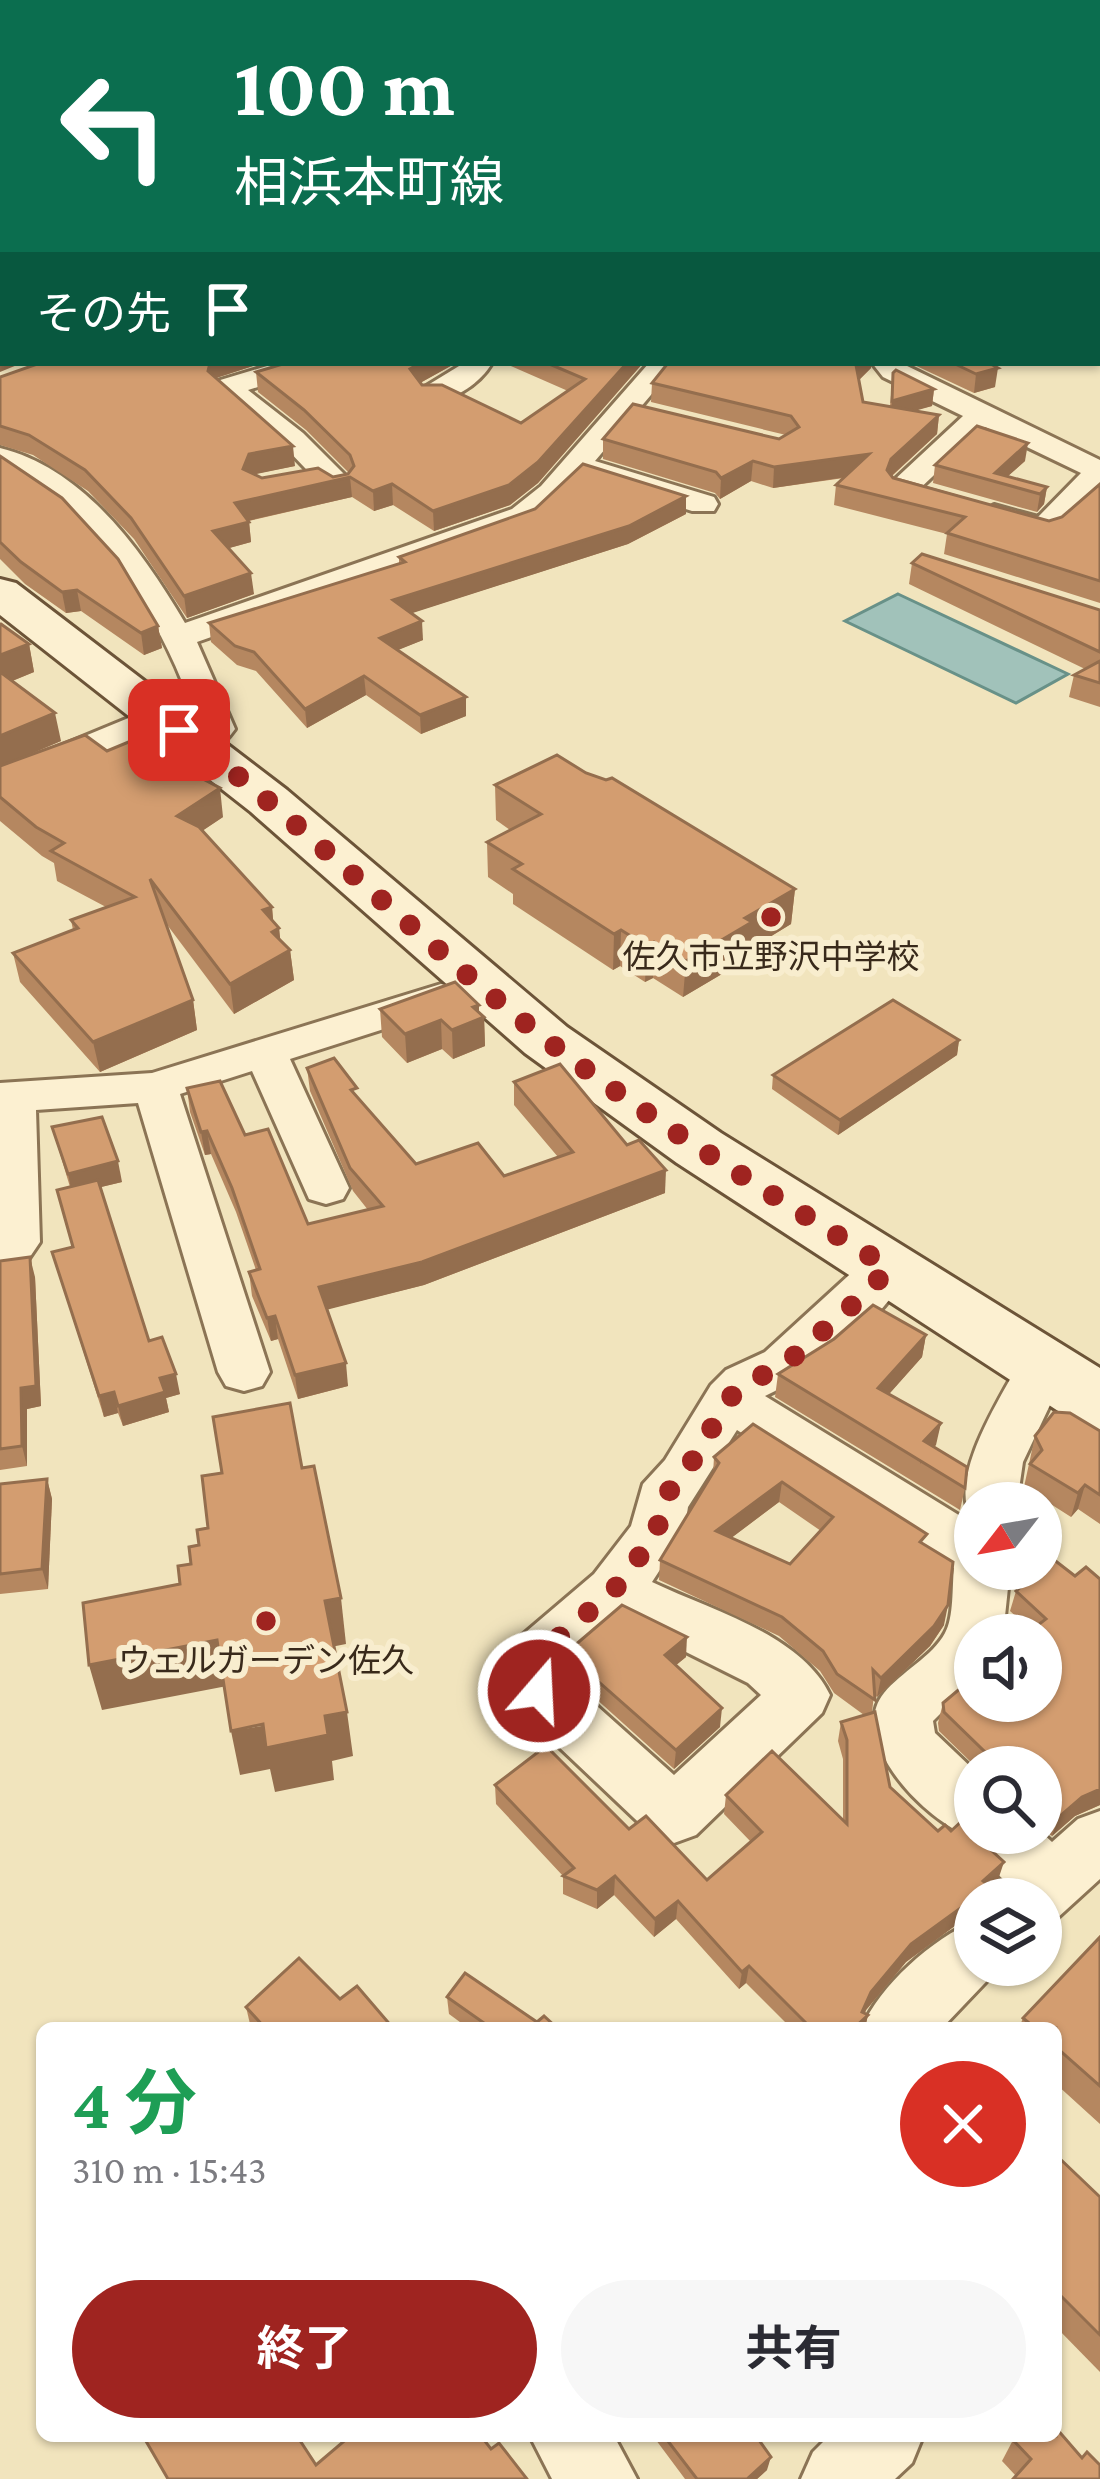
<!DOCTYPE html>
<html lang="ja">
<head>
<meta charset="utf-8">
<style>
  body { margin:0; font-family:"Crimson Pro","Noto Sans JP",serif; background:#f7f7f7; color:#2b2b33; height:100vh; display:flex; flex-direction:column; font-size:45px; white-space:nowrap }
  * { box-sizing:border-box; margin:0 }
  p { font-size:39px; color:#7c7c81 }
  .icon { flex:none; width:66px; height:66px; fill:none; stroke:currentColor; stroke-width:2; stroke-linecap:round; stroke-linejoin:round }
  .map { position:relative; flex:1; overflow:hidden }
  .panel { position:absolute; left:36px; top:2022px; width:1026px; height:420px; display:flex; flex-direction:column; background:#fff; border-radius:18px; box-shadow:0 3px 9px #0004 }
  .panel>* { flex:none }
  .guide { position:absolute; left:0px; top:0px; width:1101px; height:366px; box-shadow:0 3px 9px #0004; background:#0b6e4f; color:#fff; overflow:hidden }
  .needle { width:78px; rotate:239deg }
  .controls { position:absolute; left:954px; top:1482px; display:grid; gap:24px }
  .controls a { display:grid; place-items:center; width:108px; height:108px; border-radius:50%; background:#fff; box-shadow:0 3px 9px #0004; font-size:60px }
  .pin { position:absolute; display:grid; place-items:center; width:102px; height:102px; color:#fff; margin:-51px; border-radius:24px; box-shadow:0 6px 18px #0006 }
  .me { position:absolute; width:132px; margin:-66px; rotate:19deg; stroke-linejoin:round; filter:drop-shadow(0 0 9px #0008) }
  .turn { display:flex; align-items:center; gap:42px; height:252px; padding:0 36px; font-size:54px }
  .turn .icon { width:156px; height:156px; stroke-width:2.5 }
  .turn b { display:block; font-size:84px; line-height:102px }
  .then { display:flex; align-items:center; height:114px; padding:0 36px; background:#0003; gap:24px; font-size:45px }
  .round { display:grid; place-items:center; flex:none; width:126px; height:126px; border-radius:63px; background:#f7f7f7 }
  .summary { display:flex; align-items:center; justify-content:space-between; height:204px; padding:0 36px }
  h1 { font-size:72px; font-weight:700; line-height:90px; color:#1e9e55 }
  .cta { display:flex; gap:24px; margin-top:auto; padding:24px 36px }
  .cta a { flex:1; height:138px; border-radius:72px; background:#9f2420; color:#fff; font-size:48px; font-weight:700; line-height:138px; text-align:center }
  .cta a+a { background:#f7f7f7; color:#2b2b33 }
  .map>svg:first-child { display:block }
</style>
</head>
<body>
<div class="map">
<svg width="1100" height="2479" viewBox="0 0 1100 2479">
  <rect width="100%" height="100%" fill="#f1e4bd"/>
  <polygon fill="#a1c2ba" stroke="#689188" stroke-width="3" points="898,594 1068,674 1016,703 845,621"/>
  <g fill="none" stroke-linecap="round" stroke-linejoin="round">
    <defs>
      <g id="minor">
        <polygon points="277,363 320,363 316,369 248,390 303,433 348,478 352,484 348,490 326,490 283,445 213,387 217,381"/>
        <path d="M 464,363 L 492,363 C 480,384 448,406 423,400 L 419,394 L 423,388 Z"/>
        <path d="M 649,363 L 678,363 L 595,461 L 714,497 L 718,504 L 714,511 L 692,511 L 582,476 L 534,523 L 197,642 L 235,729 C 222,747 208,758 186,753 L 181,745 L 198,727 C 167,623 99,518 0,468 L 0,448 C 85,469 143,552 185,623 L 512,509 L 541,486 Z"/>
        <path d="M 872,363 L 901,363 L 1100,460 L 1100,489 C 1047,543 1056,541 983,521 L 979,514 L 994,505 L 1038,517 L 1081,473 L 985,427 L 914,494 L 892,494 L 888,488 L 892,482 L 963,416 L 883,377 Z"/>
        <polygon points="160,705 173,708 178,716 173,724 0,796 0,771"/>
        <polygon points="441,984 456,988 462,997 456,1006 290,1059 349,1188 343,1199 326,1204 309,1199 252,1071 180,1094 270,1372 262,1386 244,1391 226,1386 218,1372 138,1103 36,1110 40,1242 17,1276 0,1281 0,1083 152,1073"/>
        <path d="M 888,1250 L 905,1255 L 912,1267 C 882,1320 820,1371 765,1396 L 975,1525 L 975,1569 L 1010,1569 L 1003,1635 L 975,1635 L 975,1679 L 933,1721 L 935,1733 L 975,1771 L 975,1833 L 1041,1832 L 1052,1842 L 1078,1819 L 1100,1811 L 1100,1879 L 1055,1920 L 1041,1926 L 1041,1899 L 1001,1899 L 1008,1884 L 976,1853 L 969,1836 C 926,1821 846,1740 884,1693 C 901,1672 933,1656 945,1633 C 954,1617 952,1587 954,1568 L 737,1430 L 688,1507 L 684,1533 L 652,1582 C 710,1610 801,1634 830,1695 L 822,1713 L 696,1835 L 674,1843 L 652,1835 L 519,1709 L 511,1691 L 511,1654 L 520,1637 L 594,1574 L 631,1526 L 643,1484 L 665,1460 L 711,1385 L 726,1370 L 765,1352 L 871,1255 ZM 620,1619 L 748,1683 L 761,1695 L 674,1775 L 569,1681 L 569,1664 Z"/>
        <path d="M 1043,1348 L 1061,1353 L 1068,1367 L 1023,1462 L 1017,1503 L 975,1503 L 975,1520 L 971,1518 C 948,1475 1003,1394 1025,1353 Z"/>
        <path d="M 975,1921 L 975,1965 L 1002,1965 L 942,2028 L 862,2028 C 879,1986 933,1938 975,1921 Z"/>
        <polygon points="530,2436 614,2436 637,2479 552,2479"/>
        <polygon points="829,2436 923,2436 912,2463 895,2479 801,2479 813,2452"/>
      </g>
      <g id="secondary">
        <polygon points="3,193 3,213 0,214 0,194"/>
        <polygon points="0,579 16,583 287,790 567,1027 721,1133 1100,1368 1100,1430 1075,1422 677,1163 525,1053 251,812 0,615"/>
      </g>
    </defs>
    <use href="#minor" stroke="#8b7455" stroke-width="6"/>
    <use href="#secondary" stroke="#6c5438" stroke-width="6"/>
    <use href="#minor" fill="#fcf0d1" fill-rule="evenodd"/>
    <use href="#secondary" fill="#fcf0d1" fill-rule="evenodd"/>
  </g>
  <g fill="#b58760" fill-rule="evenodd">
    <polygon points="0,0 1100,0 1100,218 1098,219 1098,3 3,3 3,192 0,192 0,69 2,68 0,68"/>
    <polygon points="40,363 262,363 216,378 295,466 254,474 262,478 333,477 349,473 306,430 258,392 256,372 286,363 456,363 420,383 521,423 568,391 504,363 643,363 538,483 510,505 434,531 393,505 374,511 352,497 249,521 251,542 229,548 254,594 187,618 134,539 88,491 33,455 0,445 0,377"/>
    <polygon points="668,363 871,363 871,368 859,380 863,402 890,406 893,373 934,389 932,406 915,410 939,415 937,434 892,476 1049,521 1062,517 1100,484 1100,603 944,554 947,534 834,505 836,485 844,478 773,488 751,481 720,499 715,493 603,459 603,439 779,439 786,435 651,402 652,383"/>
    <polygon points="910,363 989,363 995,387 974,393"/>
    <polygon points="0,456 158,626 162,648 144,655 81,611 66,613 25,584 0,559"/>
    <polygon points="1025,461 1008,476 1047,487 1044,504 1037,512 933,483 935,465"/>
    <polygon points="686,514 628,544 411,613 423,640 397,650 466,716 421,734 366,695 307,728 256,671 237,665 211,642 209,623 399,564 399,557"/>
    <polygon points="912,563 1100,610 1100,707 1069,697 1074,675 1085,669 909,584"/>
    <polygon points="0,624 29,644 34,672 12,681 61,741 9,763 107,751 223,817 202,831 272,907 273,922 279,928 280,941 290,950 294,980 234,1014 165,922 193,1000 197,1030 100,1072 20,982 13,953 73,930 71,920 106,907 57,881 54,863 42,856 0,821"/>
    <polygon points="495,785 795,889 791,924 750,949 749,958 683,997 653,978 645,982 620,966 613,970 513,904 513,894 488,877 487,842 510,830 496,820"/>
    <polygon points="479,1005 479,1012 484,1017 485,1046 453,1059 442,1049 407,1063 382,1037 380,1009"/>
    <polygon points="959,1040 957,1055 838,1135 772,1089 773,1075"/>
    <polygon points="307,1068 358,1098 416,1164 504,1176 558,1157 514,1105 514,1082 665,1193 424,1285 327,1309 348,1386 298,1399 278,1339 271,1341 252,1296 249,1272 256,1270 236,1212 211,1154 205,1155 190,1112 187,1088 245,1135 308,1224 368,1210 353,1191 310,1091"/>
    <polygon points="52,1127 122,1182 101,1187 149,1341 180,1394 166,1398 169,1412 123,1426 118,1413 104,1417 52,1252 72,1247 57,1190 70,1187"/>
    <polygon points="0,1261 35,1277 41,1406 27,1409 27,1466 0,1470"/>
    <polygon points="926,1335 922,1357 889,1394 941,1423 934,1447 965,1488 960,1510 775,1397 778,1374"/>
    <path d="M 753,1424 L 925,1545 L 944,1625 L 930,1646 L 877,1697 L 874,1694 L 872,1713 L 890,1787 L 938,1831 L 998,1880 L 990,1887 L 999,1894 L 997,1899 L 975,1899 L 956,1925 L 906,1962 L 866,2010 L 865,2013 L 868,2015 L 865,2028 L 791,2028 L 746,1983 L 739,1989 L 676,1919 L 654,1937 L 614,1895 L 597,1909 L 563,1894 L 563,1876 L 496,1804 L 495,1785 L 629,1829 L 707,1880 L 751,1842 L 724,1814 L 726,1795 L 843,1820 L 843,1759 L 838,1741 L 841,1722 L 864,1715 L 834,1693 L 820,1671 L 779,1636 L 659,1580 L 660,1560 L 713,1474 L 714,1457 ZM 779,1502 L 821,1531 L 790,1564 L 731,1538 Z"/>
    <polygon points="1100,1431 1100,1524 1078,1509 1071,1517 1024,1487 1035,1436"/>
    <polygon points="47,1479 52,1499 48,1589 0,1594 0,1484"/>
    <polygon points="1075,1576 1100,1579 1100,1805 1075,1816 1052,1836 1041,1828 1041,1767 976,1767 939,1731 938,1723 943,1703 1031,1630 1010,1611 1016,1591"/>
    <polygon points="574,1646 686,1657 676,1665 720,1727 674,1769 574,1679"/>
    <polygon points="1100,1937 1100,2124 1056,2084 1056,2028 1019,2028 1023,2018"/>
    <polygon points="447,1997 537,2022 557,2028 468,2028 449,2014"/>
    <polygon points="340,1999 393,2028 254,2028 250,2024 246,2007"/>
    <polygon points="1056,2155 1100,2197 1100,2372 1056,2327"/>
    <polygon points="653,2436 764,2436 759,2440 767,2470 757,2479 685,2479"/>
    <polygon points="1013,2440 1082,2458 1016,2476 1002,2461"/>
  </g>
  <g fill="#946e4e">
    <polygon points="3,350 3,363 22,363 0,372 0,351"/>
    <polygon points="210,363 262,363 213,379 208,371"/>
    <polygon points="420,363 456,363 411,388 410,369"/>
    <polygon points="627,363 643,363 538,483 510,505 434,531 433,511"/>
    <polygon points="858,363 871,363 871,368 854,385 856,365"/>
    <polygon points="998,368 995,387 974,393 976,374"/>
    <polygon points="934,389 932,406 890,418 892,401"/>
    <polygon points="939,415 937,434 888,479 887,470 891,459"/>
    <polygon points="1028,443 1025,461 1000,483 995,473"/>
    <polygon points="293,446 295,466 251,475 243,469 249,454"/>
    <polygon points="869,454 866,474 773,488 774,467"/>
    <polygon points="753,461 751,481 720,499 721,478"/>
    <polygon points="350,477 352,497 238,523 235,503"/>
    <polygon points="392,484 393,505 374,511 373,491"/>
    <polygon points="1047,487 1044,504 1037,512 1040,494"/>
    <polygon points="686,496 686,514 628,544 394,619 393,600"/>
    <polygon points="249,522 251,542 215,552 213,531"/>
    <polygon points="251,573 254,594 187,618 184,596"/>
    <polygon points="77,590 81,611 66,613 62,592"/>
    <polygon points="422,621 423,640 381,657 380,638"/>
    <polygon points="158,626 162,648 144,655 141,633"/>
    <polygon points="29,644 34,672 0,686 0,655"/>
    <polygon points="364,676 366,695 307,728 305,709"/>
    <polygon points="466,697 466,716 421,734 420,715"/>
    <polygon points="55,713 61,741 0,767 0,736"/>
    <polygon points="220,788 223,817 181,845 177,816"/>
    <polygon points="795,889 791,924 750,949 749,958 683,997 686,961 745,918"/>
    <polygon points="272,907 274,930 279,928 282,955 290,950 294,980 234,1014 230,984 263,910"/>
    <polygon points="621,930 620,966 613,970 614,934"/>
    <polygon points="654,942 653,978 645,982 647,946"/>
    <polygon points="193,1000 197,1030 100,1072 93,1042"/>
    <polygon points="479,1005 479,1019 484,1017 485,1046 453,1059 452,1030 473,1007"/>
    <polygon points="441,1020 442,1049 407,1063 405,1034"/>
    <polygon points="959,1040 957,1055 838,1135 840,1120"/>
    <polygon points="207,1131 211,1154 205,1155 201,1132"/>
    <polygon points="118,1161 122,1182 72,1194 68,1174"/>
    <polygon points="666,1170 665,1193 424,1285 322,1311 319,1287"/>
    <polygon points="30,1257 35,1277 41,1406 27,1409 27,1466 22,1446 21,1388"/>
    <polygon points="275,1316 278,1339 271,1341 267,1318"/>
    <polygon points="926,1335 922,1357 874,1411 878,1388"/>
    <polygon points="346,1363 348,1386 298,1399 295,1375"/>
    <polygon points="176,1374 180,1394 166,1398 169,1412 123,1426 118,1406 160,1378"/>
    <polygon points="114,1392 118,1413 104,1417 99,1396"/>
    <polygon points="941,1423 936,1445 920,1464 924,1441"/>
    <polygon points="47,1479 52,1499 48,1589 42,1569"/>
    <polygon points="782,1482 779,1502 714,1551 716,1531"/>
    <polygon points="1085,1485 1078,1509 1071,1517 1078,1493"/>
    <polygon points="341,1598 346,1644 331,1647 325,1601"/>
    <polygon points="948,1605 944,1625 930,1646 877,1697 881,1678"/>
    <polygon points="687,1637 686,1657 664,1675 665,1655"/>
    <polygon points="217,1640 227,1686 102,1710 89,1665"/>
    <polygon points="722,1708 720,1727 674,1769 676,1750"/>
    <polygon points="347,1712 353,1756 332,1761 334,1780 275,1792 270,1769 240,1775 231,1731"/>
    <polygon points="1100,1789 1100,1805 1075,1816 1052,1836 1059,1817 1082,1797"/>
    <polygon points="1004,1862 998,1880 977,1899 983,1881"/>
    <polygon points="615,1876 614,1895 597,1909 597,1890"/>
    <polygon points="678,1901 676,1919 654,1937 655,1919"/>
    <polygon points="975,1901 975,1917 956,1925 906,1962 866,2010 861,2022 868,2015 865,2028 854,2028 871,1992 911,1944 962,1907"/>
    <polygon points="749,1966 746,1983 739,1989 742,1972"/>
    <polygon points="771,2457 767,2470 757,2479 747,2479"/>
  </g>
  <g fill="#d39d70" stroke="#946e4e" stroke-width="3" fill-rule="evenodd">
    <polygon points="0,0 1100,0 1100,15 1098,14 1098,3 3,3 3,53 0,53"/>
    <polygon points="1098,30 1100,31 1100,86 1098,86"/>
    <polygon points="3,63 3,112 0,111 0,69 2,69"/>
    <polygon points="1098,102 1100,103 1100,202 1098,203"/>
    <polygon points="3,119 3,176 0,175 0,131"/>
    <polygon points="3,210 3,350 0,351 0,213"/>
    <rect x="1098" y="221" width="2" height="25"/>
    <polygon points="40,363 210,363 208,371 293,446 249,454 243,469 262,478 318,468 333,477 348,474 354,466 350,455 304,410 256,372 286,363 420,363 410,369 422,385 442,385 521,423 585,379 547,363 627,363 538,462 509,485 433,511 392,484 373,491 350,477 235,503 249,522 213,531 251,573 184,596 131,518 85,470 29,435 0,426 0,377"/>
    <polygon points="668,363 858,363 856,365 863,402 939,415 891,459 887,470 893,478 1049,521 1062,517 1100,484 1100,581 947,533 965,517 836,485 869,454 774,467 753,461 721,478 716,472 603,439 633,404 779,439 799,427 791,416 652,383"/>
    <polygon points="953,363 989,363 998,368 976,374"/>
    <polygon points="896,370 934,389 892,401 893,373"/>
    <polygon points="977,426 1028,443 995,473 1047,487 1040,494 935,465"/>
    <polygon points="0,456 62,498 118,559 158,626 141,633 77,590 62,592 21,562 0,542"/>
    <polygon points="583,464 686,496 629,526 393,600 422,621 380,638 466,697 420,715 364,676 305,709 254,652 235,646 209,623 405,562 399,557 535,509"/>
    <polygon points="922,554 1100,610 1100,652 912,563"/>
    <polygon points="0,624 1,624 29,644 0,655"/>
    <polygon points="1100,661 1100,683 1074,675"/>
    <polygon points="0,672 55,713 0,736"/>
    <polygon points="85,735 107,751 131,741 220,788 177,816 199,827 272,907 263,910 279,928 272,932 290,950 230,984 150,879 193,1000 93,1042 13,953 78,928 71,920 135,897 51,851 64,843 36,827 0,797 0,766"/>
    <polygon points="557,755 586,773 606,780 612,778 795,889 745,918 752,922 686,961 654,942 647,946 621,930 614,934 513,869 522,864 487,842 541,814 495,785"/>
    <polygon points="455,982 479,1005 473,1007 484,1017 452,1030 441,1020 405,1034 380,1009"/>
    <polygon points="893,1000 959,1040 840,1120 773,1075"/>
    <polygon points="334,1058 357,1088 351,1090 416,1164 478,1143 504,1176 573,1152 514,1082 560,1064 627,1145 639,1140 666,1170 422,1262 319,1287 346,1363 295,1375 275,1316 267,1318 249,1272 260,1269 232,1188 207,1131 201,1132 187,1088 220,1081 245,1135 268,1129 308,1224 383,1206 350,1168 307,1068"/>
    <polygon points="102,1117 118,1161 68,1174 52,1127"/>
    <polygon points="98,1180 149,1341 162,1337 176,1374 160,1378 165,1392 118,1406 114,1392 99,1396 52,1252 73,1247 57,1190"/>
    <polygon points="30,1257 36,1386 21,1388 22,1446 0,1449 0,1261"/>
    <polygon points="873,1305 926,1335 878,1388 941,1423 924,1441 967,1467 965,1488 778,1374 834,1339"/>
    <polygon points="290,1403 302,1468 314,1466 341,1598 325,1601 347,1712 325,1716 328,1735 266,1748 263,1724 231,1731 217,1640 89,1665 83,1603 180,1584 178,1566 191,1564 189,1547 199,1545 197,1530 208,1528 202,1476 222,1473 213,1417"/>
    <polygon points="1054,1412 1070,1413 1100,1431 1100,1495 1085,1485 1078,1493 1030,1464 1042,1450 1035,1436"/>
    <path d="M 753,1424 L 927,1534 L 920,1542 L 953,1562 L 948,1605 L 934,1626 L 881,1678 L 873,1670 L 875,1700 L 837,1674 L 823,1651 L 782,1617 L 660,1560 L 719,1463 L 714,1457 ZM 782,1482 L 833,1517 L 790,1564 L 716,1531 Z"/>
    <polygon points="47,1479 42,1569 0,1574 0,1484"/>
    <polygon points="1053,1559 1075,1576 1086,1567 1100,1579 1100,1789 1082,1797 1059,1817 1047,1809 1041,1809 1041,1767 985,1767 985,1752 944,1712 943,1703 975,1676 975,1701 1041,1701 1041,1635 1025,1635 1046,1619 1016,1591"/>
    <polygon points="622,1605 687,1637 665,1655 722,1708 676,1750 574,1660 574,1646"/>
    <polygon points="875,1712 890,1787 938,1831 945,1825 951,1831 965,1818 971,1821 978,1838 1004,1862 983,1881 999,1894 993,1899 975,1899 975,1901 962,1907 911,1944 871,1992 862,2012 868,2015 854,2028 811,2028 749,1966 742,1972 678,1901 655,1919 615,1876 597,1890 563,1876 574,1868 495,1785 546,1746 629,1829 646,1816 707,1880 762,1832 726,1795 772,1751 847,1824 847,1740 841,1722"/>
    <polygon points="1100,1937 1100,2086 1056,2047 1056,2028 1035,2028 1023,2018"/>
    <polygon points="299,1958 340,1999 357,1986 393,2028 265,2028 246,2007"/>
    <polygon points="465,1973 537,2022 544,2016 557,2028 491,2028 447,1997"/>
    <polygon points="1056,2155 1100,2197 1100,2335 1056,2291"/>
    <polygon points="1056,2428 1082,2458 1087,2452 1100,2465 1100,2479 1013,2479 1031,2459 1013,2440 1017,2436 1056,2436"/>
    <polygon points="143,2436 297,2436 316,2465 350,2436 481,2436 491,2449 499,2443 527,2479 168,2479"/>
    <polygon points="664,2436 756,2436 771,2457 747,2479 697,2479"/>
  </g>
  <g fill="none" stroke-linecap="round" stroke-linejoin="round">
    <path stroke="#9f2420" stroke-width="21" stroke-dasharray="0 37.8" d="M 179,730 C 307,826 419,940 544,1038 C 653,1123 771,1194 888,1267 L 872,1288 L 783,1366 L 744,1384 L 729,1399 L 684,1475 L 662,1499 L 657,1533 L 614,1590 L 540,1654 L 539,1691"/>
  </g>
  <g fill="#9f2420" stroke="#f8edce" stroke-width="4.5">
    <circle cx="771" cy="917" r="12"/>
    <circle cx="266" cy="1621" r="12"/>
  </g>
  <g text-anchor="middle" dominant-baseline="central" stroke-width="12" stroke-linejoin="round" paint-order="stroke">
    <g font-size="33" fill="#392a1b" stroke="#f8edce">
      <text x="771" y="956">佐久市立野沢中学校</text>
      <text x="266" y="1660">ウェルガーデン佐久</text>
    </g>
  </g>
</svg>
<div class="controls">
<a><svg class="needle" viewBox="-14 -14 28 28"><path d="M0-13l5 13h-10z" fill="#e53935"/><path d="M0 13l5-13h-10z" fill="#7c7c81"/></svg></a>
<a><svg class="icon" aria-label="sound" viewBox="0 0 24 24"><path d="M4 9h4l5-4v14l-5-4H4zM17 9q2 3 0 6"/></svg></a>
<a><svg class="icon" aria-label="search" viewBox="0 0 24 24"><circle cx="10" cy="10" r="6"/><path d="M15 15l6 6"/></svg></a>
<a><svg class="icon" aria-label="layers" viewBox="0 0 24 24"><path d="M12 4l9 5-9 5-9-5zM3 14l9 5 9-5"/></svg></a>
</div>
<div class="pin" style="left:179px;top:730px;background:#d93025"><svg class="icon" aria-label="arrive" viewBox="0 0 24 24"><path d="M6 21V4h12l-3 4 3 4H6"/></svg></div>
<svg class="me" style="left:539px;top:1691px" viewBox="-20 -20 40 40"><circle r="17" fill="#9f2420" stroke="#fff" stroke-width="3"/><path d="M0-11L8 9 0 5-8 9z" fill="#fff"/></svg>
<div class="guide">
<div class="turn"><svg class="icon" aria-label="left" viewBox="0 0 24 24"><path d="M17 20v-9H6M10 6l-5 5 5 5"/></svg><div><b>100 m</b>相浜本町線</div></div>
<div class="then">その先<svg class="icon" aria-label="arrive" viewBox="0 0 24 24"><path d="M6 21V4h12l-3 4 3 4H6"/></svg></div>
</div>
<section class="panel">
<div class="summary"><div><h1>4 分</h1><p>310 m · 15:43</p></div><a class="round" style="background:#d93025;color:#fff"><svg class="icon" aria-label="close" viewBox="0 0 24 24"><path d="M6 6l12 12M18 6L6 18"/></svg></a></div>
<div class="cta"><a>終了</a><a>共有</a></div>
</section>
</div>
</body>
</html>
